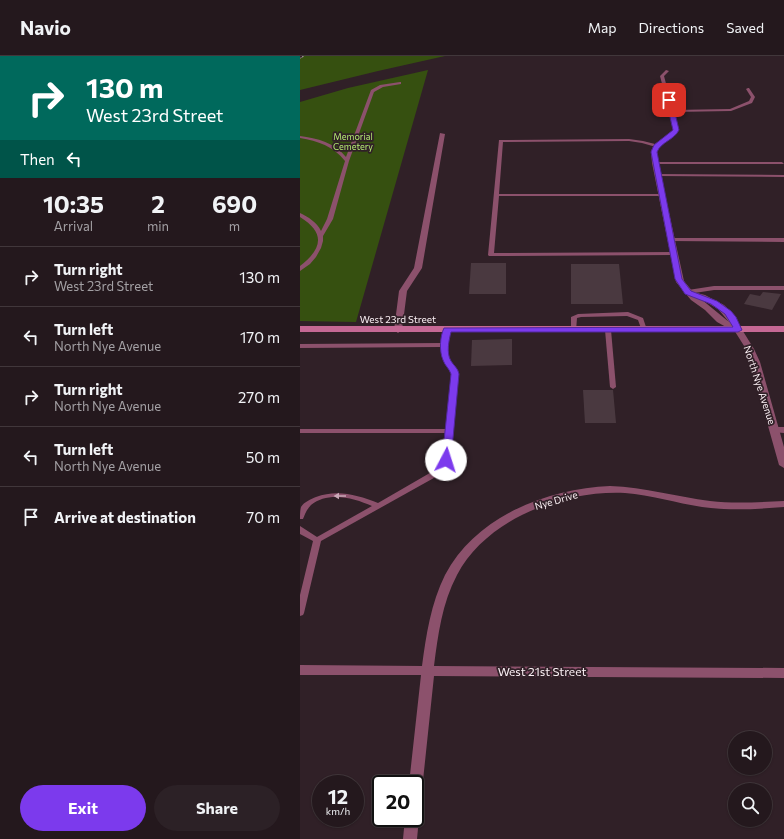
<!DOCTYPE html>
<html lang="en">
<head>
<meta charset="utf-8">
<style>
  body { margin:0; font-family:Commissioner,sans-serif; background:#2c2126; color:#f1f3f6; height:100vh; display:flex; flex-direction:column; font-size:15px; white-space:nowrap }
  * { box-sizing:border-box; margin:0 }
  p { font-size:13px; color:#a3a0a4 }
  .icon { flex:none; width:22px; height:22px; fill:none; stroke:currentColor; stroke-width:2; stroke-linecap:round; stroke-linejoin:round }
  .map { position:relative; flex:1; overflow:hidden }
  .drawer { display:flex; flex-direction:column; background:#24181d; width:300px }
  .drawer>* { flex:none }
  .guide { background:#00695c; color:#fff; overflow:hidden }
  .controls { position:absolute; left:428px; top:675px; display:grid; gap:8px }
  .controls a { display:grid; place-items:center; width:44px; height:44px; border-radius:50%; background:#24181d; box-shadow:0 1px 3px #0004,0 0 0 1px #41373b; font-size:20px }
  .speed { position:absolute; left:12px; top:719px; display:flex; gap:8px; font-size:20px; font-weight:700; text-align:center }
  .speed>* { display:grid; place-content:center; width:52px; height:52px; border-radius:50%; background:#24181d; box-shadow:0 1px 3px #0004,0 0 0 1px #41373b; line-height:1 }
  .speed small { font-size:10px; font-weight:400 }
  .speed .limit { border:2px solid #111; border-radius:6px; background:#fff; color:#111 }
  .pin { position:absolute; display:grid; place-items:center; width:34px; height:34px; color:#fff; margin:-17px; border-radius:8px; box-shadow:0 2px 6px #0006 }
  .me { position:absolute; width:44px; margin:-22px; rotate:5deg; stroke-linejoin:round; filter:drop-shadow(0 0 3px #0008) }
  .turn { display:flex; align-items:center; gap:14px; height:84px; padding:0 20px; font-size:18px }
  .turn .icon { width:52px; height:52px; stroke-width:2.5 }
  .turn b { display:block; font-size:28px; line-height:34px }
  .then { display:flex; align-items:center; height:38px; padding:0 20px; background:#0003; gap:8px; font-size:15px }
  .eta { display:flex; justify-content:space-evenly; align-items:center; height:68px; text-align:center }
  .eta b { font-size:24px; font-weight:700; line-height:28px }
  .primary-button { display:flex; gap:8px; margin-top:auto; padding:8px 20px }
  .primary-button a { flex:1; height:46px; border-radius:24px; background:#7c3aed; color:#fff; font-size:16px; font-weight:700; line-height:46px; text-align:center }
  .primary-button a+a { background:#2c2126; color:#f1f3f6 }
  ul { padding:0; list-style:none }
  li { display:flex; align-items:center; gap:12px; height:60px; padding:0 20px; border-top:1px solid #41373b }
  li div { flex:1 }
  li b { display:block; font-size:15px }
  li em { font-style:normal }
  header { display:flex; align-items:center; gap:24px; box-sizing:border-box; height:56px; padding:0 20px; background:#24181d; border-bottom:1px solid #41373b }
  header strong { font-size:19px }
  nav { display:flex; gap:22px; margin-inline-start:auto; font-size:14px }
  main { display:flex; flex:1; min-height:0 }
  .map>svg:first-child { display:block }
</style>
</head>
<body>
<header>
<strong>Navio</strong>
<nav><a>Map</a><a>Directions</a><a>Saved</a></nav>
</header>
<main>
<section class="drawer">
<div class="guide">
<div class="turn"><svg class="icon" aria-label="right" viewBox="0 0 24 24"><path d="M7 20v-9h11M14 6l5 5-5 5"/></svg><div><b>130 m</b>West 23rd Street</div></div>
<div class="then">Then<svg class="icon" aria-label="left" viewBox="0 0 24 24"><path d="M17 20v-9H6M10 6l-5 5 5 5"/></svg></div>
</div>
<div class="eta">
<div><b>10:35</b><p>Arrival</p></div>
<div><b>2</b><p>min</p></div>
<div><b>690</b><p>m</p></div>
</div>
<ul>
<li><svg class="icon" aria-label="right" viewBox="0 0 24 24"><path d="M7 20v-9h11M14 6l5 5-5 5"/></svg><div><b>Turn right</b><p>West 23rd Street</p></div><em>130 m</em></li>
<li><svg class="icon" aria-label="left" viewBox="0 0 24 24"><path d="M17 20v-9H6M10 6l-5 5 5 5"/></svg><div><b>Turn left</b><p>North Nye Avenue</p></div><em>170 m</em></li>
<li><svg class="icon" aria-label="right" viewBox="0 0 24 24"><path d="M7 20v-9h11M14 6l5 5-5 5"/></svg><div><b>Turn right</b><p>North Nye Avenue</p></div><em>270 m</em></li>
<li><svg class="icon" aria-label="left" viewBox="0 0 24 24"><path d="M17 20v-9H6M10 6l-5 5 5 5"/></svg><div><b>Turn left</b><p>North Nye Avenue</p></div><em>50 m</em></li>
<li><svg class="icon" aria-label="arrive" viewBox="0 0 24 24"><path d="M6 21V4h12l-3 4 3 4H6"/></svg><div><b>Arrive at destination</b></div><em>70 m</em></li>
</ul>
<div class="primary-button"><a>Exit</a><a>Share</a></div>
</section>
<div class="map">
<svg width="484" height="783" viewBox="0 0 484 783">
  <rect width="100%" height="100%" fill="#302027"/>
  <g fill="#365010">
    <polygon points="0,0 145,0 78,15 0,34"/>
    <polygon points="128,14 56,266 0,265 0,46 48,32"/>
  </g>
  <g fill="#4a3940">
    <polygon points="171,207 206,207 206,238 169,238"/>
    <polygon points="271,208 319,208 323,248 271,248"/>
    <polygon points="463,236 481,238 472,254 444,248 450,238 460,240"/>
    <polygon points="212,283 212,309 171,310 172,284"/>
    <polygon points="283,334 313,334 316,367 285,367"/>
  </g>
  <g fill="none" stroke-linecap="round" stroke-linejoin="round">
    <g fill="#8c516c" fill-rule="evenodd">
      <polygon points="366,14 369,15 364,20 373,54 430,53 449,45 451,41 446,33 448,32 449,32 455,41 452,47 431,55 374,56 378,74 376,78 356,91 342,87 329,85 203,86 199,138 361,138 363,139 361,140 199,140 194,197 373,196 375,197 375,199 189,200 188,199 199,84 329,83 343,85 355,88 374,74 360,20"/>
      <path d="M 100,26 L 101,26 L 101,28 L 83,31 L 74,36 L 49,105 L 33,163 L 23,180 L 23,185 L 21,192 L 16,201 L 10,208 L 0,215 L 0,210 C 22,193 26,177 0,161 L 0,157 C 8,161 17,166 21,175 L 27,163 L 45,105 C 33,90 18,85 0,82 L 0,80 C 17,82 35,87 46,101 L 71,34 L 80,29 Z"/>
      <polygon points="353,106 482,106 484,108 353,108"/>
      <polygon points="356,118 484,119 484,121 358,120 356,120"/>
      <polygon points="370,182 484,182 484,186 368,185 368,183"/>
      <polygon points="414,230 484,230 484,234 414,234 388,238 385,236 388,234"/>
      <polygon points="328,256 343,262 347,274 346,275 342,275 338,264 327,260 281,261 277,262 276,275 274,276 271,274 271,261 278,258"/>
      <path d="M 147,271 L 150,273 L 148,288 L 148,298 L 150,305 L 158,318 L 150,403 L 141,418 L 21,485 L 4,557 L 3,559 L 0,560 L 0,539 L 13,485 L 0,478 L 0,470 L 17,481 L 72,450 C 54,442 28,435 11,449 C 7,453 5,458 3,463 L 0,463 C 0,460 0,454 1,451 C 4,446 11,443 16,441 C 37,433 58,439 78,447 L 135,414 L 142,403 L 145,377 L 0,377 L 0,373 L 146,373 L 152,318 L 142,301 L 141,291 L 0,292 L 0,288 L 142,287 L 144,273 Z"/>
      <polygon points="308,272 311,274 316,331 313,333 310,331 305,274"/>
    </g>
    <g fill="#8c516c" fill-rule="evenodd">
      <polygon points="140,77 145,78 122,212 107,235 102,274 98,277 94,274 99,235 114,212"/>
      <path d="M 356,88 L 359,90 L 357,95 L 358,107 L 384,225 L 393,236 L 405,239 L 424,249 L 434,259 L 442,274 L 441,276 L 435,276 L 417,266 L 405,254 L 391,244 L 376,226 L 352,107 L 351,95 L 354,89 ZM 401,243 L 418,253 L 429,266 Z"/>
      <polygon points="475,371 484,371 484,377 472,376 470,374"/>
      <path d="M 310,430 C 345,431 377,441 410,445 C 435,448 459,446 484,445 L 484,451 C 457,453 430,455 402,451 C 376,447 351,439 325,437 C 264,434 187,462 157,519 C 142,547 138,579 134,610 L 484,612 L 484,622 L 134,620 L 122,734 L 120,738 L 115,740 L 115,728 L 109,728 L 121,619 L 0,619 L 0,609 L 122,610 C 126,579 131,547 145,519 C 176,460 247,433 310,430 Z"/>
      <polygon points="115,757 119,762 117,783 103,783 105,762 115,762"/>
    </g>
    <polygon fill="#8c516c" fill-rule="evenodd" points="438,271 441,272 454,293 460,306 484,391 484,412 479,409 450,306 446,293 434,274"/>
    <rect fill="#c56894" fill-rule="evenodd" x="0" y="270" width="484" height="6"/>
    <defs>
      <polyline id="rail" points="0,1 2,0"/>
    </defs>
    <use href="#rail" stroke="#b5a8ad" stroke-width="3"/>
    <use href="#rail" stroke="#302027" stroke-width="2" stroke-dasharray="5.5" stroke-linecap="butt"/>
  </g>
  <defs><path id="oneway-solid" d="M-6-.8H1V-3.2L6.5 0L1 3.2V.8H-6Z"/></defs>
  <use fill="#c9a8b7" href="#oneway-solid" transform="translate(40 440) rotate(180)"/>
  <path fill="#7c3aed" stroke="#51269a" d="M 369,43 L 372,44 L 379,74 C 374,84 361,86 357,96 L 382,223 L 391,235 L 417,245 L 431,255 L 436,261 L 442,274 L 438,276 L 151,276 C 149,284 146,297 151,305 C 154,310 158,312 159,318 L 151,404 L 146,406 L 143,405 L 142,404 L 151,318 C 149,312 145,310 143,304 C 139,295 140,280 144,272 L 433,271 L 425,258 L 411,248 L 385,238 L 375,223 L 351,96 L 354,89 L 373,74 L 366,44 Z"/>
  <g text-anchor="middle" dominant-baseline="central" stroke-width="3.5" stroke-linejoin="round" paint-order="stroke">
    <g font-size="9" fill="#b5eb73" stroke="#302027">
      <text x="53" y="80">Memorial<tspan x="53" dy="10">Cemetery</tspan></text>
    </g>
    <g font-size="10" fill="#fbf0f4" stroke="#302027">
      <text x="98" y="263">West 23rd Street</text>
      <text transform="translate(460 329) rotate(72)">North Nye Avenue</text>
      <text transform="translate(256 444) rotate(-16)">Nye Drive</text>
    </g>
    <g font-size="12" fill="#fbf0f4" stroke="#302027">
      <text x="242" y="615">West 21st Street</text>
    </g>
  </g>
</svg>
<div class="controls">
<a><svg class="icon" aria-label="sound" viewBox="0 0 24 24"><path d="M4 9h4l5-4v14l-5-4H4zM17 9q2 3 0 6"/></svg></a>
<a><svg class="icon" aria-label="search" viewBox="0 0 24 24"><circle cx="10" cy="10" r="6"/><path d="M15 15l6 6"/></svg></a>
</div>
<div class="speed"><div>12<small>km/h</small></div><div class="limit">20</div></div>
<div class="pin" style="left:369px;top:44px;background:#d93025"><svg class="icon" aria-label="arrive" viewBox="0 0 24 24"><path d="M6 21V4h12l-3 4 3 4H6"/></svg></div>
<svg class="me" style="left:146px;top:404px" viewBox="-20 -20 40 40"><circle r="19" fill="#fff"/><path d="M0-13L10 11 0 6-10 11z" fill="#7c3aed"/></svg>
</div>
</main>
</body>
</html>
